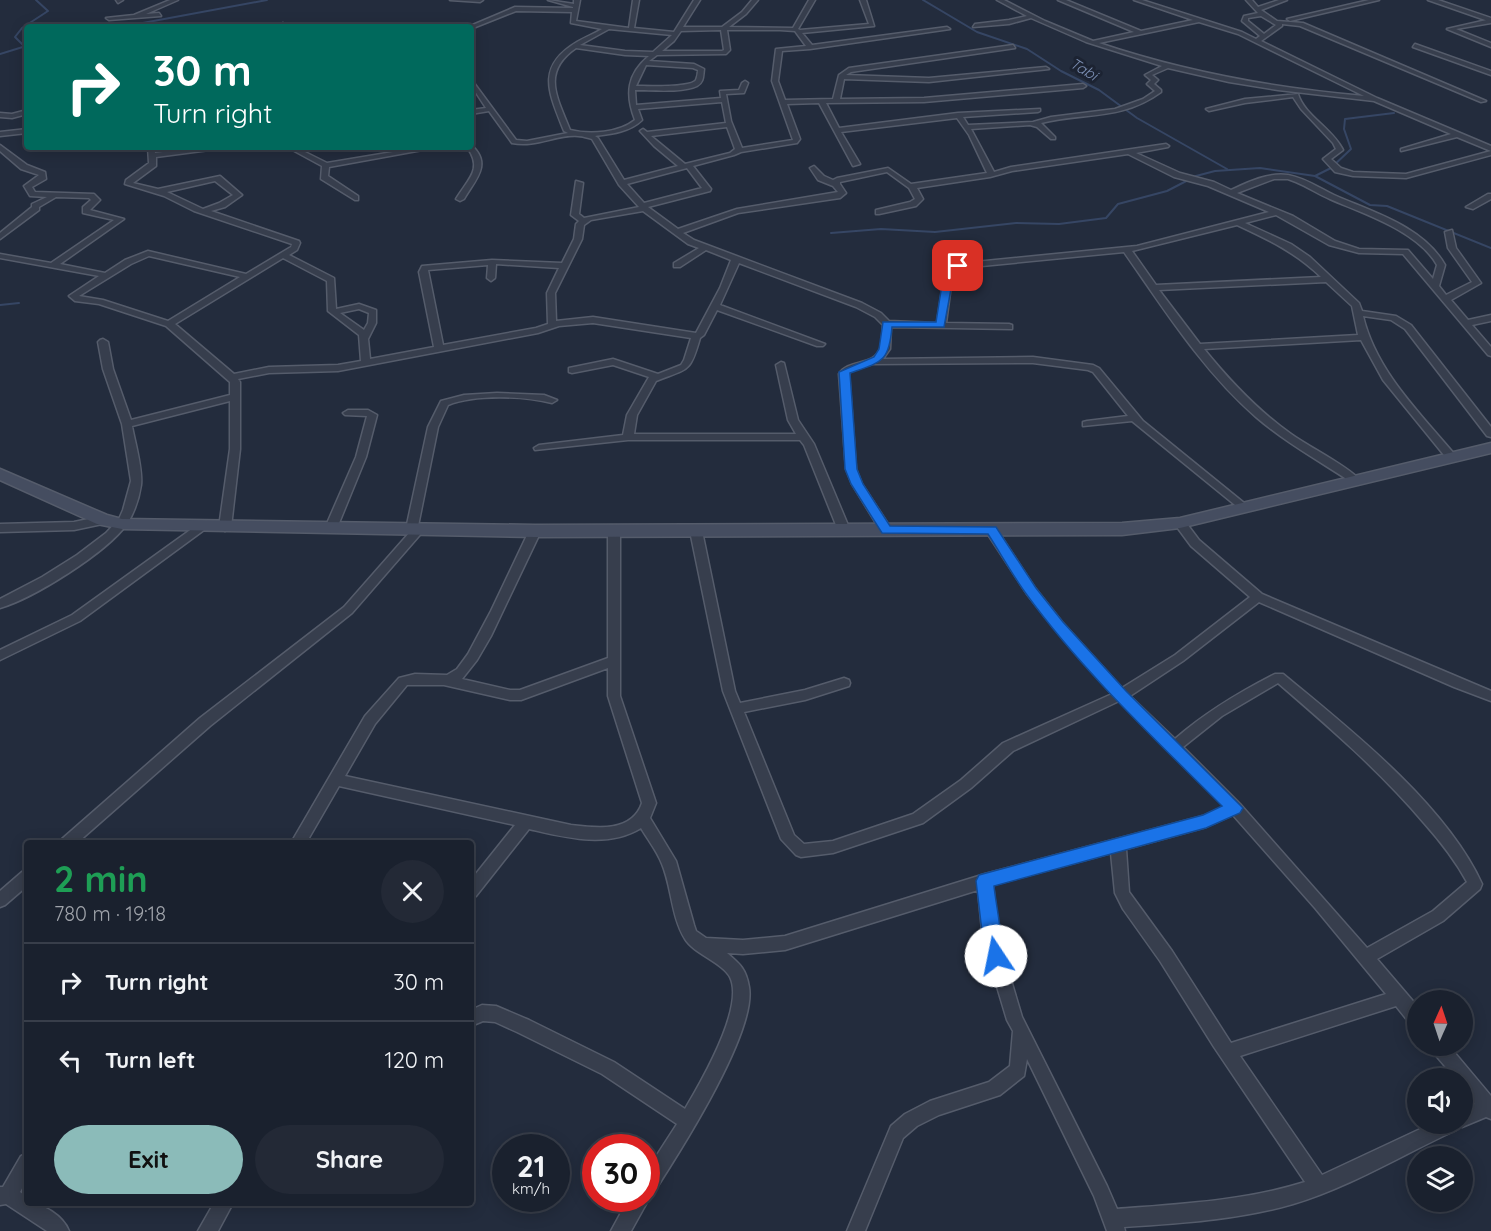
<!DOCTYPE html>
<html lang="en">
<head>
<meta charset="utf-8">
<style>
  body { margin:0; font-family:Quicksand,sans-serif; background:#232936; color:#f1f3f6; height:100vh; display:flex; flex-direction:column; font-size:22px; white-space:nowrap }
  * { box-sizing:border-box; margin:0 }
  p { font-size:20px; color:#9fa3aa }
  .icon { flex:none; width:33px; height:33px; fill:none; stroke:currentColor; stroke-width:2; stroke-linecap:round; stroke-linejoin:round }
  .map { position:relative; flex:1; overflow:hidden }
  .details { position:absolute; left:24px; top:840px; width:450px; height:366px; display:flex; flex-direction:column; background:#1a212e; border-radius:6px; box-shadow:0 3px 15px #0003,0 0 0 2px #383e4a }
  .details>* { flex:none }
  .hud { position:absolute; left:24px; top:24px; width:450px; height:126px; border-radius:6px; box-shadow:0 3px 15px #0003,0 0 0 2px #383e4a; background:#00695c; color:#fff; overflow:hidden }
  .needle { width:39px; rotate:3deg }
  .fabs { position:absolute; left:1407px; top:990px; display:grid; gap:12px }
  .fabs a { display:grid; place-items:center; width:66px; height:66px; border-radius:50%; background:#1a212e; box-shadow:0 3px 15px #0003,0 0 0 2px #383e4a; font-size:30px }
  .speed { position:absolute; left:492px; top:1134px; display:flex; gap:12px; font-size:30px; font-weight:700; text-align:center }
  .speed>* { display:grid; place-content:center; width:78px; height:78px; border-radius:50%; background:#1a212e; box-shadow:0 3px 15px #0003,0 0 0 2px #383e4a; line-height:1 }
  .speed small { font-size:15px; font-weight:400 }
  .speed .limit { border:9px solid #d22; background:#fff; color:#111 }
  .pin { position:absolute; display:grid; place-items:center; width:51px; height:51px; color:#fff; margin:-26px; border-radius:12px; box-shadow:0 3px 9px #0006 }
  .me { position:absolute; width:66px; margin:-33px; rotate:349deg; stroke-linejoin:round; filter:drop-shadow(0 0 4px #0008) }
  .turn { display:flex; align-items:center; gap:21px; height:126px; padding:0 30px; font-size:27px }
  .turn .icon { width:78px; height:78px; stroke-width:2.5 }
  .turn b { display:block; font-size:42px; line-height:51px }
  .round { display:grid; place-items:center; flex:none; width:63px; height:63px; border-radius:32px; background:#232936 }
  .head { display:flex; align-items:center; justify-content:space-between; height:102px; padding:0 30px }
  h1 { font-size:36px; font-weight:700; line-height:45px; color:#1e9e55 }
  .action { display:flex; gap:12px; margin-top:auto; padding:12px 30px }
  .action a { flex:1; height:69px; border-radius:36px; background:#8bbbb9; color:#111; font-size:24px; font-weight:700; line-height:69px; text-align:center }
  .action a+a { background:#232936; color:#f1f3f6 }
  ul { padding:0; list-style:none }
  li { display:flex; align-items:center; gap:18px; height:78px; padding:0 30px; border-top:2px solid #383e4a }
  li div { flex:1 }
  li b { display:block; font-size:22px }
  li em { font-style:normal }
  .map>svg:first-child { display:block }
</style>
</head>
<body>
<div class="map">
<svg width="1491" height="1231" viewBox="0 0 1491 1231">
  <rect width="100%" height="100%" fill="#232c3d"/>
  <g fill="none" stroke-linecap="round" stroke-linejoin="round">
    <g stroke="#364664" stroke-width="2">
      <polyline points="923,0 977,32 1027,49 1061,71 1099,90 1137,118 1227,169"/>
      <polyline points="121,27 267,0"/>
      <polyline points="25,47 15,37 22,28 48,11 36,0"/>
      <polyline points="0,54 26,46"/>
      <polyline points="1315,176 1331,168 1351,149 1344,129 1345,119 1394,113"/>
      <polyline points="831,233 881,229 935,232 1016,223 1059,224 1106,218 1118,204 1167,191 1196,176 1215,171 1260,168 1315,176 1370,205 1387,206 1491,248"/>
      <polyline points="0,305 19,303"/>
    </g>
    <defs>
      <g id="minor">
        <polygon points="116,0 123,0 118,3"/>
        <polygon points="170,0 178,0 146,14 159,13 161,16 109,20 106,18 134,15"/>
        <polygon points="450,0 483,0 480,2"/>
        <path d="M 548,0 L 574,4 L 574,0 L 580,0 L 576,21 L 629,28 L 633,0 L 639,0 L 634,28 L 674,32 L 694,0 L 700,0 L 683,27 L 722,27 L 742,12 L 752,0 L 758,0 L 746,14 L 729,27 L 793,28 L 809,0 L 815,0 L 798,29 L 800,30 L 869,24 L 860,0 L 866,0 L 874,26 L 802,33 L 812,45 L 947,27 L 950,29 L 810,49 L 782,51 L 778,81 L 785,100 L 833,99 L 839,75 L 849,68 L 1013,45 L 1015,48 L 851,72 L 846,75 L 929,78 L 1046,67 L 1049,69 L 929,82 L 844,79 L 840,99 L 924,98 L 1083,84 L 1086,86 L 1083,88 L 924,102 L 826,103 L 839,128 L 958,113 L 1040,109 L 1040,111 L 1038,112 L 963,117 L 968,125 L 1033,122 L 1051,117 L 1115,109 L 1143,99 L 1155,91 L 1147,84 L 1151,80 L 1145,75 L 1162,66 L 1086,42 L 1031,18 L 1009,24 L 973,27 L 975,24 L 1009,20 L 1027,16 L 997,0 L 1004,0 L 1045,21 L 1093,41 L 1134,32 L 1058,0 L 1066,0 L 1141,31 L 1193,20 L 1134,0 L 1142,0 L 1242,32 L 1256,39 L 1260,36 L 1242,21 L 1244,16 L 1258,13 L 1246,0 L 1252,0 L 1258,7 L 1279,0 L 1287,0 L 1261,10 L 1277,21 L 1303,23 L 1486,101 L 1481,102 L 1300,26 L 1282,24 L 1282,26 L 1261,41 L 1377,98 L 1491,146 L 1491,155 L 1406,178 L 1353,176 L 1335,172 L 1323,159 L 1336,149 L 1333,143 L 1301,109 L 1293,97 L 1245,103 L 1209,111 L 1206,109 L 1245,99 L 1298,94 C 1304,115 1333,129 1343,150 L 1331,159 L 1341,168 L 1353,172 L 1406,174 L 1491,151 L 1457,137 L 1401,151 L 1401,149 L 1451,134 L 1374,101 L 1278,90 L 1229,82 L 1168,68 L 1152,75 L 1158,80 L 1154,84 L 1161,90 L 1161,92 C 1121,121 1085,112 1041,123 L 1055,137 L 1055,139 L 1051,139 L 1037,127 L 1030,125 L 971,129 L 994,172 L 1011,167 L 1166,144 L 1169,146 L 1168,147 L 1136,153 L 1180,173 L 1214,182 L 1231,190 C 1248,182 1269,172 1288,175 C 1305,178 1319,188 1334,195 C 1372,212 1423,226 1445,265 L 1439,286 L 1446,295 L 1472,282 L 1448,248 L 1445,232 L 1452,230 L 1456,248 L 1481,283 L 1451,300 L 1468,320 L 1491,315 L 1491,321 L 1472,325 L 1491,347 L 1491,356 L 1488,355 L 1403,254 L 1359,253 L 1329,245 L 1276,215 L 1245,223 L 1291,244 L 1310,257 L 1359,303 L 1362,311 L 1396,316 L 1411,325 L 1491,427 L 1491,437 L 1487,436 L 1405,329 L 1391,320 L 1363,316 C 1376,371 1420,413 1456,456 L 1457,458 L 1456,460 L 1448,460 L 1383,380 L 1361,340 L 1204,349 C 1230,381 1257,410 1291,434 C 1309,447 1346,465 1360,480 L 1355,483 L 1351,482 C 1319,461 1285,442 1256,417 C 1203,371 1164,309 1124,252 L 961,268 L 952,278 L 946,323 L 1009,324 L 1012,325 L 1012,329 L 891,327 L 890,349 L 883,359 L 1033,357 L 1093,365 L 1099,368 L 1143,421 L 1249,507 L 1244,511 L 1240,509 L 1132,421 L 1083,426 L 1083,422 L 1087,421 L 1128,416 L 1093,372 L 1088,370 L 1033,363 L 872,364 L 851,371 L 849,374 L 856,469 L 862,484 L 892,530 L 886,534 L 882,533 L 852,484 L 846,469 L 839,374 C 848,359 874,366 880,349 C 883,343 882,332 883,325 L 875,317 L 856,307 L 739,263 L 720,305 L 825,344 L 823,346 L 817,346 L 717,310 L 704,335 L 700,338 C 690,373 689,368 656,381 L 637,415 L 634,434 L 796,434 L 788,420 L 776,365 L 781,362 L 784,363 L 798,420 L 814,444 L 850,530 L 848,533 L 844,534 L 838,530 L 804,445 L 800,440 L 628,440 L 535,450 L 534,448 L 539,445 L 623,435 L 627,415 L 649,377 L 613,365 L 572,373 L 569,372 L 569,368 L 613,359 L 658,374 L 681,365 L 684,360 L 691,338 L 593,323 L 559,326 L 538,333 L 338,371 L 269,373 L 238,379 L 240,382 L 240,449 L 231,527 L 225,531 L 219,527 L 230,449 L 230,401 L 132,426 C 135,443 143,469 141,485 C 139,499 134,513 127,524 C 106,553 34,598 0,608 L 0,599 L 42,577 L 77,555 L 106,533 L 119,519 L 123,510 L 131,481 L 122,424 L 103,369 L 98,342 L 100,340 L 103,339 L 108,342 L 113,369 L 131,420 L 230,395 L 230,382 L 166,326 L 99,304 L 75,301 L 69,296 L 99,276 L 0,258 L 0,254 L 51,263 L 114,220 L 83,213 L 83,207 L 91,200 L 89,198 L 56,197 L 39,207 L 39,210 L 0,239 L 0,233 L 32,207 L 32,204 L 47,197 L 30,196 L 24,186 L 39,175 L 21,169 L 0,151 L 0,145 L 27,165 L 45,172 L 46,179 L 32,187 L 35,192 L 94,194 L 100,200 L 90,210 L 124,219 L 60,264 L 105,273 L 125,260 L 148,251 L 246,274 L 291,247 L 292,244 L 194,211 L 164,196 L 125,184 L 126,180 L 149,163 L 148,147 L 154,147 L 155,153 L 202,147 L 220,147 L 217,149 L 156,157 L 156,166 L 133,183 L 158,189 L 220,176 L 242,195 L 225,207 L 211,211 L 299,241 L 300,243 L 297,250 L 289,255 L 334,278 L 336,309 L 359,304 L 376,310 L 376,323 L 368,339 L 370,359 L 434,347 L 419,272 L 422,266 L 492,260 L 562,263 L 574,239 L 576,224 L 579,221 L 571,215 L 576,181 L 583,183 L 579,214 L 584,218 L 639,207 L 619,185 L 592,139 C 588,138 583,136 578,136 C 557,134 536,148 512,143 L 489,111 L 471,114 L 471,110 L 486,108 L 471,85 L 471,79 L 516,140 L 527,141 L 568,133 L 564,131 C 549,93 535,67 577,42 C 585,37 594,34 602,29 L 571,23 L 572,12 L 516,11 L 473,28 L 468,27 L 515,7 L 573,8 L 573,7 ZM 1261,16 L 1276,25 L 1264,34 L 1248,21 L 1248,18 ZM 1199,22 L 1238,34 L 1364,96 C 1273,88 1185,72 1099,43 ZM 609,29 L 672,35 L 653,52 L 625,51 L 580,45 ZM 721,30 L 724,50 L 722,51 L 662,51 L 674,41 L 681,31 ZM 727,30 L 780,30 L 795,31 L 806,46 L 776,49 L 772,81 L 793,140 L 742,148 L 731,121 L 726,94 L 744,93 L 748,83 L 745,81 L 742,83 L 739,90 L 720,91 L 721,98 L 636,105 L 635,90 C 651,90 683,93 697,86 C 704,82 703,76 704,69 L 694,64 L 649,61 L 657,55 L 726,54 L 730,50 ZM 576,48 L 625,55 L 649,56 C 627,74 625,94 635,120 C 619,133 590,135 570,130 C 557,97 541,72 576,48 ZM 646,65 L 693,68 L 698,70 C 698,72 697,78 696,80 C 691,88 647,86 636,86 ZM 722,102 L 726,123 L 647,132 L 643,129 L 640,131 L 654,146 L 678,166 L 624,180 L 598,138 L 595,136 C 611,134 630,132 642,120 L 638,109 ZM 819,103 L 853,166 L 860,164 L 841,132 L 957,118 L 969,135 L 987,173 L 911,184 L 888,168 L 837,178 L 833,180 L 824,176 L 814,166 L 810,168 L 818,180 L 833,186 L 838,192 L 737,209 L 678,229 L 648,207 L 710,191 L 711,189 L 693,166 L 734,155 L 741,152 L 797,143 L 800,139 L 787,104 ZM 727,127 L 735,149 L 730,153 L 685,164 L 651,136 ZM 1128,154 L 1174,177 L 1208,186 L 1269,212 L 1137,246 L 955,264 L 944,278 L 937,323 L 889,321 L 881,313 L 862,303 L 694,240 L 683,233 L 738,213 L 840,198 L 846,193 L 840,184 L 840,182 L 887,172 L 909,188 L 915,199 L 910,202 L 876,210 L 876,214 L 879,214 L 916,206 L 923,199 L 917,188 L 990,177 L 1012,171 ZM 687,168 L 702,188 L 644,203 L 627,184 ZM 1274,179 L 1288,179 L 1296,182 C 1308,187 1318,194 1330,199 C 1364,214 1418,231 1437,265 L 1433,279 L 1408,250 L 1359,249 L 1335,241 L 1293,216 L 1237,193 ZM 215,181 L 233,195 L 219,203 L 203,209 L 167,192 ZM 643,211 L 688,244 L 699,248 L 674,263 L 674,267 L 680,267 L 706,250 L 731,260 L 720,288 L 696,333 L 593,317 L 556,321 L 555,293 L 582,239 L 584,225 L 591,220 ZM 1237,225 C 1269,240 1295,252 1321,277 L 1156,285 L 1132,251 ZM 149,256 L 240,277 L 168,321 L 103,300 L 79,296 L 131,264 ZM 283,258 L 327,281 L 328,311 L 359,335 L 361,361 L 338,365 L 269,367 L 234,374 L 175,324 ZM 496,264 L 559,268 L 547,293 L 548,324 L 536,328 L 443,345 L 428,270 L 488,265 L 487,278 L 491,281 L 495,278 ZM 1326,282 L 1352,306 L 1358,335 L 1200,344 L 1159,290 ZM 359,309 L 369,313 L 368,323 L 364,330 L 340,313 Z"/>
        <polygon points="1369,0 1379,0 1290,21 1287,19"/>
        <polygon points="1491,19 1491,23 1456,29 1491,43 1491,47 1447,29"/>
        <polygon points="283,23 285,24 287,27 281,27 280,25"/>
        <polygon points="1415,44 1491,71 1491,75 1413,47"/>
        <polygon points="27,110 27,114 12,118 0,117 0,113 12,114"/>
        <polygon points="27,129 27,133 0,136 0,132"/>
        <path d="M 471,145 C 493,164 475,180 464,199 L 460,201 L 456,199 C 469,178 483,169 467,147 L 471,147 Z"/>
        <polygon points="287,147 295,147 327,163 423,147 439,147 329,167 328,176 358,196 358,200 355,200 321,179 322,166"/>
        <polygon points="1488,194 1491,194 1491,199 1473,209 1466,207"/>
        <path d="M 497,393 L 544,395 L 557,400 L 552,403 C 524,396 475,394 448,405 L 438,427 L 418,526 L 425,529 L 352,613 L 210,726 L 77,843 L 60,843 L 62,839 L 200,718 L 344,607 L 410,532 L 406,529 L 428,427 L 441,401 L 464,395 Z"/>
        <polygon points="348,410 368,410 377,415 366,457 337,528 331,532 325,528 356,457 367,416 345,415 343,413"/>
        <polygon points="103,516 108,520 107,523 74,530 0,532 0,524 74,522"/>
        <path d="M 1180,519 L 1184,520 L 1199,540 L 1262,594 L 1491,691 L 1491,701 L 1454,687 L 1259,602 L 1183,661 L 1130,696 L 1175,739 C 1206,712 1238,693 1275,674 L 1283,674 C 1350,729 1446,805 1482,884 L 1480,889 L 1443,921 L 1377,959 L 1418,1007 L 1418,1028 L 1412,1026 L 1396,1006 L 1240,1056 L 1322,1175 L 1431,1124 L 1462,1124 L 1462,1109 L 1475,1104 L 1462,1088 L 1462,1078 L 1455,1078 L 1433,1052 L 1431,1046 L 1449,1046 L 1491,1096 L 1491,1119 L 1486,1117 L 1462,1127 L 1458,1125 L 1456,1130 C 1402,1155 1350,1187 1293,1204 C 1238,1220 1180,1223 1124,1227 L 1125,1231 L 1107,1231 L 1094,1196 L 1027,1059 L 1024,1076 L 1000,1095 L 939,1115 L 917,1126 L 903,1138 L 865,1231 L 847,1231 L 891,1126 L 905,1114 L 930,1101 L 989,1082 L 1010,1066 L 1013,1031 L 1007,1020 L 983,940 L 978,890 L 785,950 L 743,954 L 727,953 C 740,964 746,969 749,987 C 757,1032 678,1155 652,1195 L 649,1197 L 646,1204 L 631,1231 L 611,1231 L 629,1198 L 646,1198 L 646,1172 L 677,1124 L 602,1074 L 517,1032 L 495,1022 L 483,1021 L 471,1026 L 471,1010 L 482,1005 L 496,1006 L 529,1020 L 614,1062 L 685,1109 C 701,1082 745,1007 730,977 C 723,963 693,953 685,939 C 671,916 672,888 662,864 C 657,851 648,840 641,828 C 607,849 564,837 529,829 L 476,896 L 471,898 L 471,880 L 515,825 L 339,786 L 306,843 L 291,843 L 365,716 L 399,678 L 415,674 L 447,675 L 457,669 L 468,654 L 491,611 L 529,531 L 535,527 L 541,531 L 491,636 L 477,660 L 462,679 L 510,690 L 520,690 L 608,658 L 608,531 L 610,528 L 618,528 L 620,531 L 620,696 L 656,803 L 650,818 L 676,861 L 694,925 L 696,931 L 706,938 L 743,940 L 785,936 L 985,874 L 1203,816 L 1225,806 L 1119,701 L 1013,751 L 971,788 L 923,823 L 833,853 L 801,857 L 796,855 L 781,839 L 723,691 L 690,531 L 696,527 L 702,531 L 735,691 L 740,703 L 805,690 L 844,678 L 849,680 L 850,683 L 849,686 L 805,700 L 744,712 L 794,835 L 804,844 L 833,841 L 913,814 L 961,780 L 1003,743 L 1112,694 L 1054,628 L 1027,594 L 985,530 L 987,527 L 995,527 L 1035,588 L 1062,622 L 1122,688 L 1175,655 L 1250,597 L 1191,546 L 1174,523 ZM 608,668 L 608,696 L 642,803 C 632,833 596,828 571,825 L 345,776 L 375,724 L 407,685 L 444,685 L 510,700 L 521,700 ZM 1278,683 C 1329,727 1380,771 1424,823 C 1440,841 1455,860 1467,882 L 1433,911 L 1367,948 L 1240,804 L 1183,747 L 1222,716 ZM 1233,815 L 1315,908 L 1386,994 L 1231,1043 L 1172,951 L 1129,892 L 1126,849 L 1206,827 ZM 1111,853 L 1115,893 L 1123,909 L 1160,961 L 1214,1047 L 1305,1182 C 1244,1201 1180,1204 1117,1209 L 1107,1186 L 1022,1017 L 999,940 L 993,885 Z"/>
        <polygon points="200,523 206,527 204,530 80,621 0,660 0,650 72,615"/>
        <polygon points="27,870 27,886 5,905 0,907 0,891 22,872"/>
        <path d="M 27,1153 L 27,1179 L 20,1192 L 27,1197 L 27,1203 C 43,1203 63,1216 69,1231 L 47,1231 L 6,1204 L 0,1205 L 0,1187 L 3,1187 L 21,1156 Z"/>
        <polygon points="214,1203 233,1203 218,1231 198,1231"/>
      </g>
      <polygon id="tertiary" points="1428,0 1438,0 1491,18 1491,22"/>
      <polygon id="secondary" points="1491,443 1491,453 1180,528 1122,535 535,537 122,529 97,524 0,480 0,469 107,515 122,519 535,525 1122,523 1180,518"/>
    </defs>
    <use href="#minor" stroke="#555c6b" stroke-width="3"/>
    <use href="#tertiary" stroke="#555c6b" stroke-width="3"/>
    <use href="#secondary" stroke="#555c6b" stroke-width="3"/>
    <use href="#minor" fill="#373e4d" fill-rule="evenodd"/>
    <use href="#tertiary" fill="#373e4d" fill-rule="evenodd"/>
    <use href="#secondary" fill="#454d60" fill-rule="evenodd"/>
  </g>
  <path fill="#1a73e8" stroke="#114b97" stroke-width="1.5" d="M 954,264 L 962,266 L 953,278 L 944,327 L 892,327 C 889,362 882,362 850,373 L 857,469 L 863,484 L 890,526 L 996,527 L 1036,588 L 1063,622 L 1126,691 L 1243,808 L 1240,813 L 1206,828 L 994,886 C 995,899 1006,954 1002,962 L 996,964 L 989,962 L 983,940 L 976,881 L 979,875 L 1203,815 L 1222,806 C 1155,739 1083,672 1027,595 C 1013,576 1001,554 988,534 L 882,533 L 851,484 L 845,469 L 839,372 L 874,357 L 879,349 L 883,322 L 936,322 L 943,278 Z"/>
  <g text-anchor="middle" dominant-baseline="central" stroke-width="6" stroke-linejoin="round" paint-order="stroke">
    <g font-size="15" font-style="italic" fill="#7a8db1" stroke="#1c2332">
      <text transform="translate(1084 69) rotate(31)">Tabi</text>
    </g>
  </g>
</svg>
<div class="fabs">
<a><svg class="needle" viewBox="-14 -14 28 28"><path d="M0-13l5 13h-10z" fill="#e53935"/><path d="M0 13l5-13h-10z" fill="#9fa3aa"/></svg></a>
<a><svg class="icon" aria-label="sound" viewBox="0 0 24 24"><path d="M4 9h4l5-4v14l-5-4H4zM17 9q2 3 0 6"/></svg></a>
<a><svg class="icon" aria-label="layers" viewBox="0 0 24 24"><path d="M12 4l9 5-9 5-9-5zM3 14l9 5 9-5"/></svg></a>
</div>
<div class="speed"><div>21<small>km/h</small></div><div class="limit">30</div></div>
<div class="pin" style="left:958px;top:266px;background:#d93025"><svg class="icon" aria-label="arrive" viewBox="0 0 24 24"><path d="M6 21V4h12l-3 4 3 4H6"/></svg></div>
<svg class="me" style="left:996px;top:956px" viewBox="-20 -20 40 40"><circle r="19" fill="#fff"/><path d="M0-13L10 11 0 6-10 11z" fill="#1a73e8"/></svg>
<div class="hud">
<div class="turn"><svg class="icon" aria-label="right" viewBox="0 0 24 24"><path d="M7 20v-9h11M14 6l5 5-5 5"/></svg><div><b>30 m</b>Turn right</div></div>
</div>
<section class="details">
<div class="head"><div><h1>2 min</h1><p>780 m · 19:18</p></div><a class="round"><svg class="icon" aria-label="close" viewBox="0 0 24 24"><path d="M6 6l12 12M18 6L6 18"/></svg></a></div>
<ul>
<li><svg class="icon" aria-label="right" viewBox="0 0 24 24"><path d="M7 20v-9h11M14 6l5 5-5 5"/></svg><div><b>Turn right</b></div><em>30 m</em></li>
<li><svg class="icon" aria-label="left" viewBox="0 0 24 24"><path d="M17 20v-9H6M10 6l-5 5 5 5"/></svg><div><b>Turn left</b></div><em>120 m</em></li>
</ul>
<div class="action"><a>Exit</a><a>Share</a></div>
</section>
</div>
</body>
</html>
